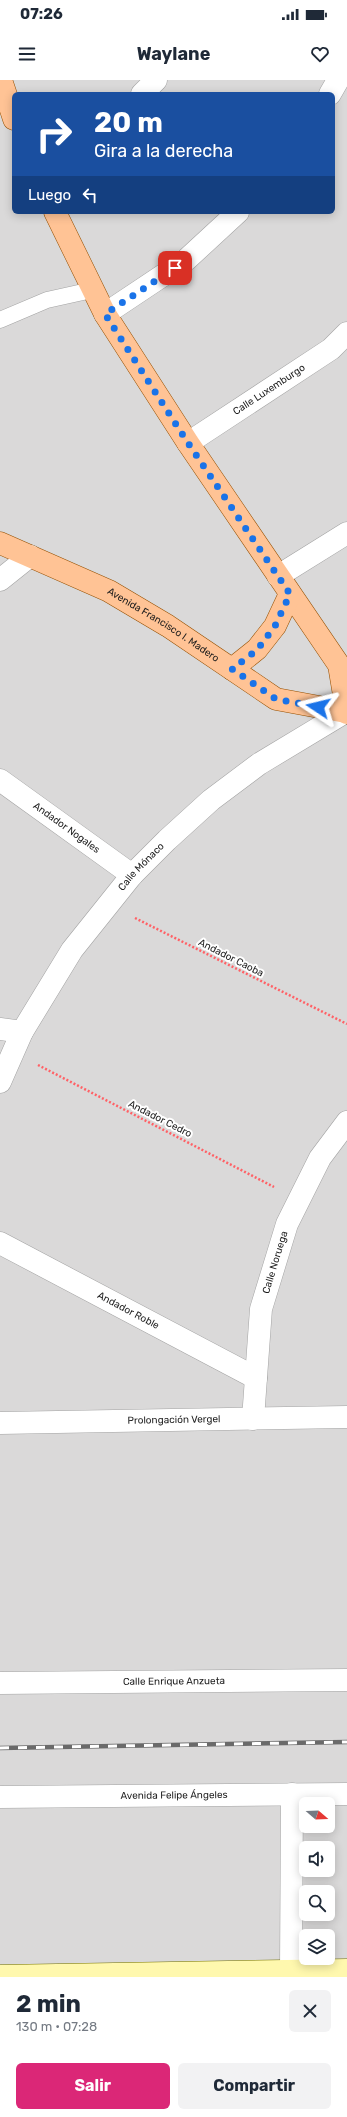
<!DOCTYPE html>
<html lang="es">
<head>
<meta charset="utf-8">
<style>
  body { margin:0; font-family:Rubik,sans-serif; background:#f2f2f3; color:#1f2937; height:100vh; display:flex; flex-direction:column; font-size:15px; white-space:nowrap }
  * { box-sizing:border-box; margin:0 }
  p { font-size:13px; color:#747a83 }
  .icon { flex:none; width:22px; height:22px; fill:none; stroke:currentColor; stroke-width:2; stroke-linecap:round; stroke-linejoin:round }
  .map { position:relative; height:1897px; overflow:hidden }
  .details { display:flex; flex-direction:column; background:#fff; flex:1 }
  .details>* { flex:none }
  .hud { position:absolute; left:12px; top:12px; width:323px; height:122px; border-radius:6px; box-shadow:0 2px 10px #0003; background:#1a4fa0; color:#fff; overflow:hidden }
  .needle { width:26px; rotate:109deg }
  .tools { position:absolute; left:299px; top:1717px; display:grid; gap:8px }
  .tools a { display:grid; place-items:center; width:36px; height:36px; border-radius:6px; background:#fff; box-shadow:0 2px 10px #0003; font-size:20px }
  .pin { position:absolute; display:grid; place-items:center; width:34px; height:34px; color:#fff; margin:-17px; border-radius:8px; box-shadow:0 2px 6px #0006 }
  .me { position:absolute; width:44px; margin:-22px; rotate:280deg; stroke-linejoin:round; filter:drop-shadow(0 0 3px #0008) }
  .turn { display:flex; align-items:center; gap:14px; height:84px; padding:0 16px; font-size:18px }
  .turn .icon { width:52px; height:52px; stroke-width:2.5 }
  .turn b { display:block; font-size:28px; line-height:34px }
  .then { display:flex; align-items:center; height:38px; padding:0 16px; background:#0003; gap:8px; font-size:15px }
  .round { display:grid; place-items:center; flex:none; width:42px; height:42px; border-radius:6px; background:#f2f2f3 }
  .head { display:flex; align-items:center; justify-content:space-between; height:68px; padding:0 16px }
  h1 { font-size:24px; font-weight:700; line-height:30px }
  .action { display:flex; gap:8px; margin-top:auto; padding:8px 16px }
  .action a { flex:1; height:46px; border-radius:6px; background:#db2777; color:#fff; font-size:16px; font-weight:700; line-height:46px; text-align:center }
  .action a+a { background:#f2f2f3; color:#1f2937 }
  .status { display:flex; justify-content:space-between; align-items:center; height:28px; padding:0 20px; background:#fff; direction:ltr }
  .status svg { height:11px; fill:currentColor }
  header { display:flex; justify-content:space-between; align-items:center; height:52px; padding:0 16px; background:#fff; font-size:18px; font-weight:700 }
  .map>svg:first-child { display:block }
</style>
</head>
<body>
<div class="status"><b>07:26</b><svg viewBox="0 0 49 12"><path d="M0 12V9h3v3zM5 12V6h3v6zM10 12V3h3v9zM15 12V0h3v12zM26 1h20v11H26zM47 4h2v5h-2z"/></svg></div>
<header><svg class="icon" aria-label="menu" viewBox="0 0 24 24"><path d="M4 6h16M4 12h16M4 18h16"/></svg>Waylane<svg class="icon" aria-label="heart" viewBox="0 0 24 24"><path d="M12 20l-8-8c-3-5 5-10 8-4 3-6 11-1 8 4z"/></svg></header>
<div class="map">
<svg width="347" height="1897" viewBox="0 0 347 1897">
  <rect width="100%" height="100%" fill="#eee8e0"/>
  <path fill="#dad9d9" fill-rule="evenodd" d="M 0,0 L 347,0 L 347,1897 L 0,1897 ZM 14,14 L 333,14 L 333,132 L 14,132 ZM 306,1724 L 328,1724 L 328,1746 L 306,1746 ZM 306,1768 L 328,1768 L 328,1790 L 306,1790 ZM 306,1812 L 328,1812 L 328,1834 L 306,1834 ZM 306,1856 L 328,1856 L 328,1878 L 306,1878 Z"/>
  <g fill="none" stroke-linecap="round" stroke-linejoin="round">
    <defs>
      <polyline id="lane" points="0,240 47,220 92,210"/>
      <g id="street">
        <polyline points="142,14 156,0"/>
        <polyline points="330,14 338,0"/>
        <polyline points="105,234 186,180 238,132"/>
        <path id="s1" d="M 188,363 L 331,269 L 347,253"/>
        <polyline points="278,496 347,453"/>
        <polyline points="0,500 30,476"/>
        <path id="s2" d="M 0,700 L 132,795"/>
        <polyline points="0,949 22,952"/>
        <path id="s3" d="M 0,1002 L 22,952 L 72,870 L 132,795 L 167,760 L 211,720 L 259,684 L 347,631"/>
        <path id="s4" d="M 0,1163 L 256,1298"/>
        <path id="s5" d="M 253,1339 L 261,1229 L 287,1144 L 320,1078 L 347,1042"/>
        <path id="s6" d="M 0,1343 L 347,1337"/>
        <path id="s7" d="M 0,1603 L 347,1600"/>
        <path id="s8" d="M 0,1717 L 347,1714"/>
        <polyline points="291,1891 292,1714"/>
      </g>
      <polyline id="secondary" points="0,1896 347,1890"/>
      <g id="primary">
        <polyline points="1,0 14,39"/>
        <polyline points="55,132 105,234 188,363 339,585 347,633"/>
        <path id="s9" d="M 0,463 L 109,511 L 168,546 L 276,619 L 346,632"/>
        <polyline points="232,589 257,569 275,546 290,514"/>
      </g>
    </defs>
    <use href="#lane" stroke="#a3a3a3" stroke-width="17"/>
    <use href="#street" stroke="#a3a3a3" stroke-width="23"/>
    <use href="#secondary" stroke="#767300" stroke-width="23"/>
    <use href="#primary" stroke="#944f00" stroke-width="23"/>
    <g stroke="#ff6166" stroke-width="2.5" stroke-dasharray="2 2" stroke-linecap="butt">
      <polyline points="135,838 347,944"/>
      <polyline points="38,985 274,1107"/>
    </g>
    <use href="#lane" stroke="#fff" stroke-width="16"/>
    <use href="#street" stroke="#fff" stroke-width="22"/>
    <use href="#secondary" stroke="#fff8ae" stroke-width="22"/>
    <use href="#primary" stroke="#ffc395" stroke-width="22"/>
    <defs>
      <polyline id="rail" points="0,1668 347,1662"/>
    </defs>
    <use href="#rail" stroke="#6a6a6a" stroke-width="4.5"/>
    <use href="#rail" stroke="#fff" stroke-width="3" stroke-dasharray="9" stroke-linecap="butt"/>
  </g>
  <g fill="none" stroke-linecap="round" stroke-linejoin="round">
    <polyline stroke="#1a73e8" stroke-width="7" stroke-dasharray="0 12.6" points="175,188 105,234 188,363 290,514 275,546 257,570 232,589 276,619 318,627"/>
  </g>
  <g text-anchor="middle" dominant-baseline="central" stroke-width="4" stroke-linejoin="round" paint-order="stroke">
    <g font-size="10" fill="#1c1c1c" stroke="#fff">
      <text stroke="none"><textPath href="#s1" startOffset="97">Calle Luxemburgo</textPath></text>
      <text stroke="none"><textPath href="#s9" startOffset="183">Avenida Francisco I. Madero</textPath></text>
      <text stroke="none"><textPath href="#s2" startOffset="82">Andador Nogales</textPath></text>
      <text stroke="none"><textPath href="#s3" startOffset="259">Calle Mónaco</textPath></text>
      <text transform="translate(231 878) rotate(27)">Andador Caoba</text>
      <text transform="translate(160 1039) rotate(27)">Andador Cedro</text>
      <text stroke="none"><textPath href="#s5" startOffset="159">Calle Noruega</textPath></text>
      <text stroke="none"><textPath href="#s4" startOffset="145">Andador Roble</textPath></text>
      <text stroke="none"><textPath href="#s6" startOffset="174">Prolongación Vergel</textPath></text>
      <text stroke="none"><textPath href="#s7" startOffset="174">Calle Enrique Anzueta</textPath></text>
      <text stroke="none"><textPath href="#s8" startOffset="174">Avenida Felipe Ángeles</textPath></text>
    </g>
  </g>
</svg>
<div class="tools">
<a><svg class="needle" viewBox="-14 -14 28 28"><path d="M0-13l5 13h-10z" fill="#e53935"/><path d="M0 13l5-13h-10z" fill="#747a83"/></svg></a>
<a><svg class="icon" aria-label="sound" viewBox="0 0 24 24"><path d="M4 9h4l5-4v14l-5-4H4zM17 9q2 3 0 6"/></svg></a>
<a><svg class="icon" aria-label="search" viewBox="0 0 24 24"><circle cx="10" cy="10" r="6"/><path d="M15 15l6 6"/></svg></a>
<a><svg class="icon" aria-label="layers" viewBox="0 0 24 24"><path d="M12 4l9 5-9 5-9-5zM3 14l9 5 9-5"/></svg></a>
</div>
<div class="pin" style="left:175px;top:188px;background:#d93025"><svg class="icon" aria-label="arrive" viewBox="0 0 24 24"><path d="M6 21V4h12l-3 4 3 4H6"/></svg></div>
<svg class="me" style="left:318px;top:627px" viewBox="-20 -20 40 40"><path d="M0-17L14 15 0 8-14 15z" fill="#1a73e8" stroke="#fff" stroke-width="4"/></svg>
<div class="hud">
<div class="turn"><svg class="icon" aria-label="right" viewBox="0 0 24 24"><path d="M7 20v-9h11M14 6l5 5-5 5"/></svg><div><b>20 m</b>Gira a la derecha</div></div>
<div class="then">Luego<svg class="icon" aria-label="left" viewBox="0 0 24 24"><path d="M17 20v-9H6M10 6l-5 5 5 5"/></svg></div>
</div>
</div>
<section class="details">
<div class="head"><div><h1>2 min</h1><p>130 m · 07:28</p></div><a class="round"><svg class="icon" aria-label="close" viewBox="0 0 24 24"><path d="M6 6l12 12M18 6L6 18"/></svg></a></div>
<div class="action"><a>Salir</a><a>Compartir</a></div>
</section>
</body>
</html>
